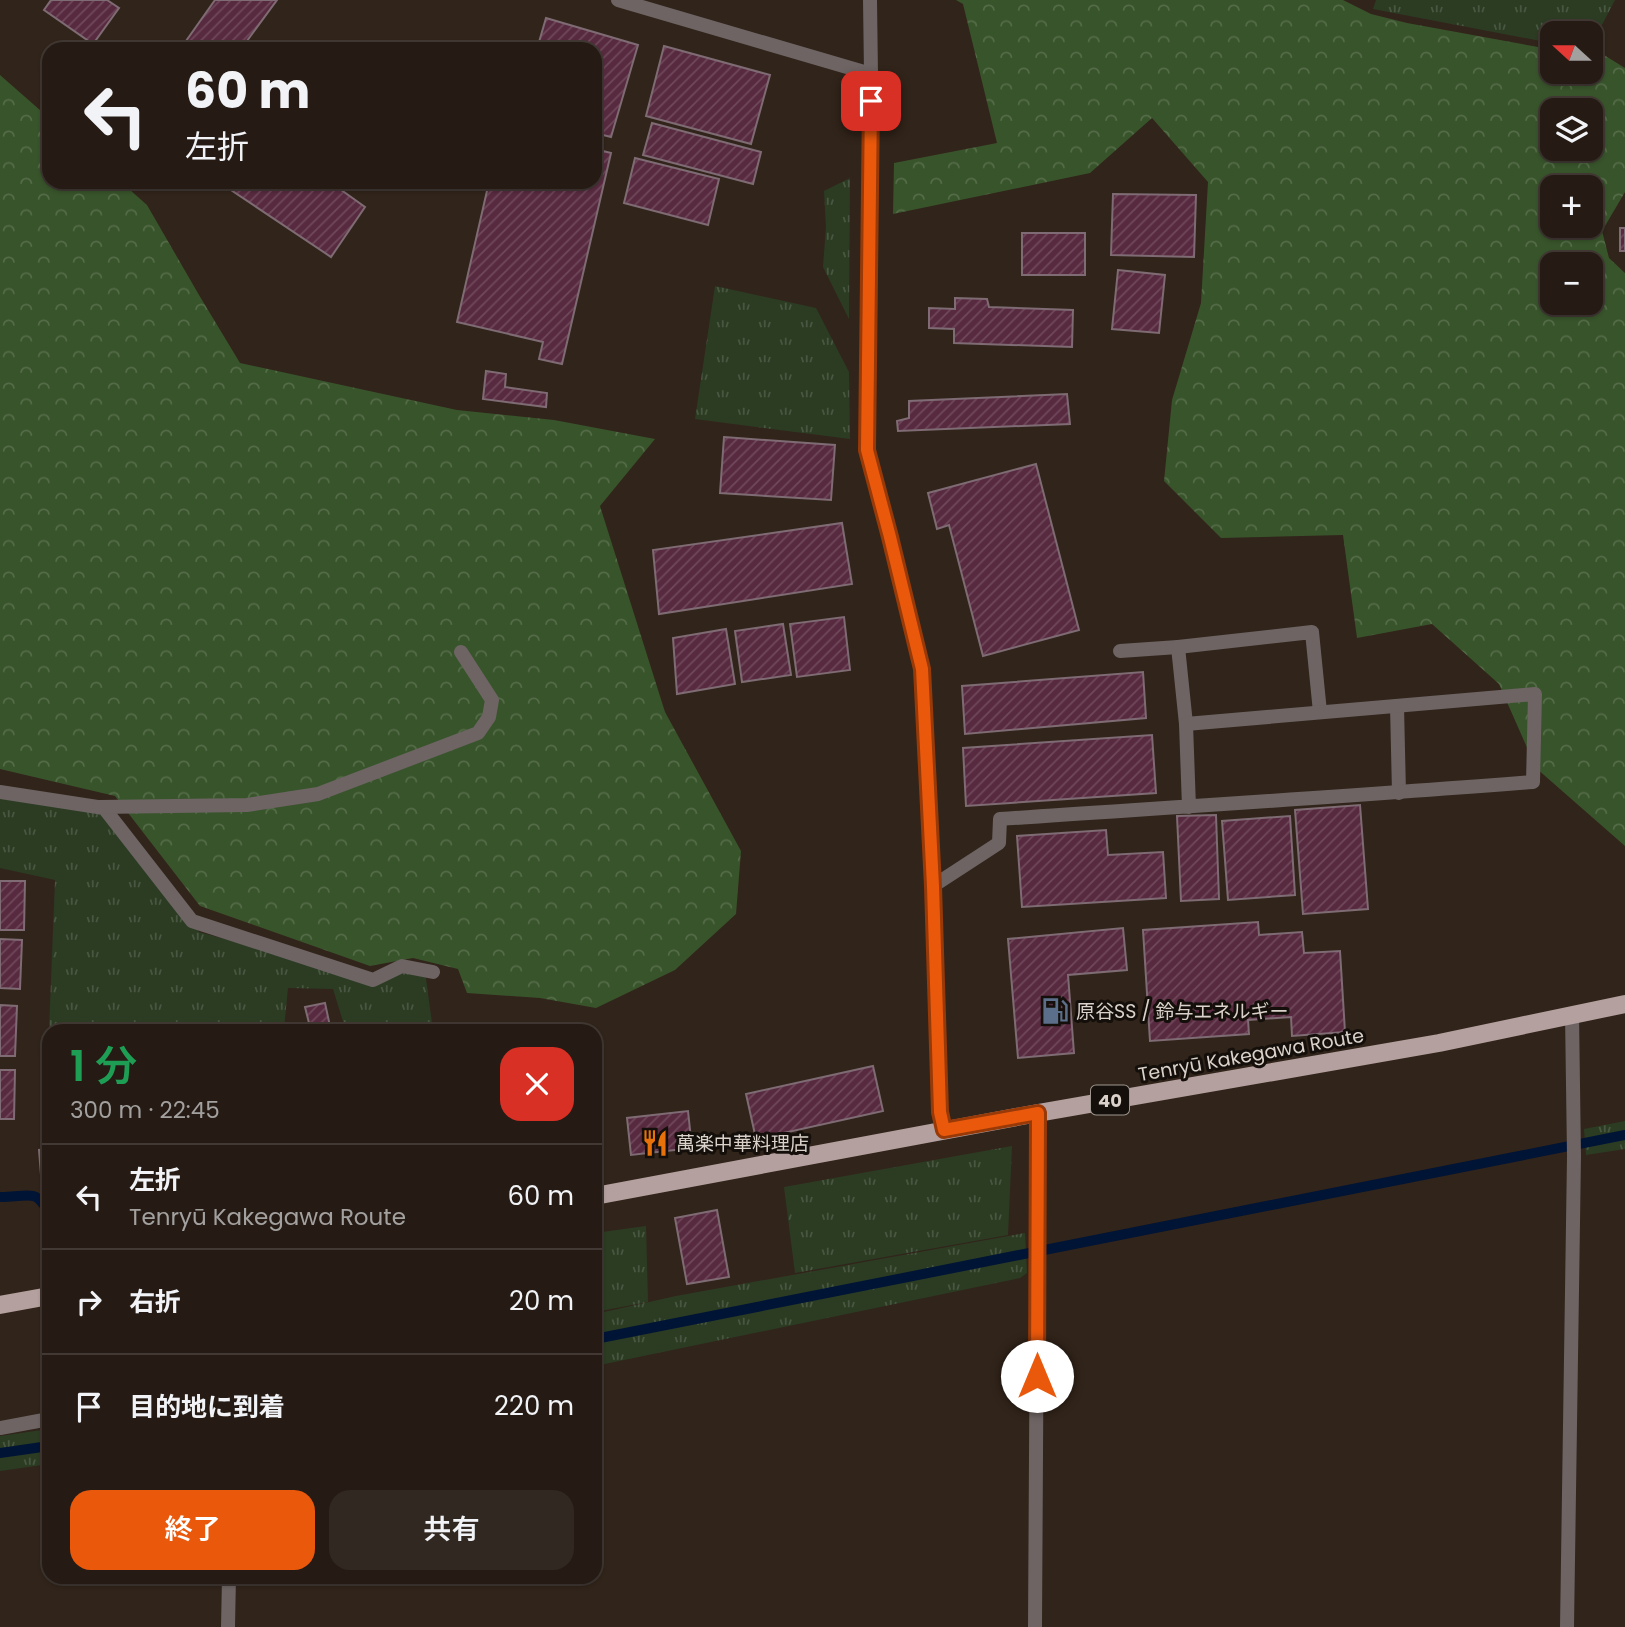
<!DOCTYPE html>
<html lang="ja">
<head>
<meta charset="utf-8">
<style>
  body { margin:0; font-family:Poppins,"Noto Sans JP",sans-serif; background:#312822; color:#f1f3f6; height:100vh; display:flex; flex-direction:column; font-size:26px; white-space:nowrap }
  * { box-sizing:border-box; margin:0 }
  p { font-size:23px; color:#a3a1a0 }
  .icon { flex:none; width:38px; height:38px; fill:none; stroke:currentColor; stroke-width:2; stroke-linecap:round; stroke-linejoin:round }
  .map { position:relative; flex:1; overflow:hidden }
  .panel { position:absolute; left:42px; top:1024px; width:560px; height:560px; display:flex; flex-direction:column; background:#251b14; border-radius:21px; box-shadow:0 2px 5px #0004,0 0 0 2px #423934 }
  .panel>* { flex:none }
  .banner { position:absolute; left:42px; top:42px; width:560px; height:147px; border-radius:21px; box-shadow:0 2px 5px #0004,0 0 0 2px #423934; background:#251b14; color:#f1f3f6; overflow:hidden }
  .needle { width:46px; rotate:291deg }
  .tools { position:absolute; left:1540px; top:21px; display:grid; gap:14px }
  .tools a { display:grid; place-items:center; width:63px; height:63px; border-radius:14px; background:#251b14; box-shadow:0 2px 5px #0004,0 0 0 2px #423934; font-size:35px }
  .pin { position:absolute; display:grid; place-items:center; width:60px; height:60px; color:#fff; margin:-30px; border-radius:14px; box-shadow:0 4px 10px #0006 }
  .me { position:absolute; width:77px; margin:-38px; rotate:0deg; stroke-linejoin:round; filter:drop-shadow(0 0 5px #0008) }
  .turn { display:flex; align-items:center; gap:24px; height:147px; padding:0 28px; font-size:32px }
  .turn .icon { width:91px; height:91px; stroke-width:2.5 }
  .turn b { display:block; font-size:49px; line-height:60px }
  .round { display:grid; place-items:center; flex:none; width:74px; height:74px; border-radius:21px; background:#312822 }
  .overview { display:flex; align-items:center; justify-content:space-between; height:119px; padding:0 28px }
  h1 { font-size:42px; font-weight:600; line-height:52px; color:#1e9e55 }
  .button { display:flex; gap:14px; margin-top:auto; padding:14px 28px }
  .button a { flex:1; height:80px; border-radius:21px; background:#ea580c; color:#fff; font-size:28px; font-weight:600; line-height:80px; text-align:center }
  .button a+a { background:#312822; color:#f1f3f6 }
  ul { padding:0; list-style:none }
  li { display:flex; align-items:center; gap:21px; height:105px; padding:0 28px; border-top:2px solid #423934 }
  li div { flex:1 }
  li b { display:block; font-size:26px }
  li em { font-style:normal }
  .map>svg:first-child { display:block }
</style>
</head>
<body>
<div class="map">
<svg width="1625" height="1627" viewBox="0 0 1625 1627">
  <defs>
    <pattern id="grass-tufts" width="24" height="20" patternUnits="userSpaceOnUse" patternTransform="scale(1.75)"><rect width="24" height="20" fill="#2b3c23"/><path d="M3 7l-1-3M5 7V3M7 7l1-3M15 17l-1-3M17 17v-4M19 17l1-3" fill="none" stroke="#495742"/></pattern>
    <pattern id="forest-crowns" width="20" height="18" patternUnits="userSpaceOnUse" patternTransform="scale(1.75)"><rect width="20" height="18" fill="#38542b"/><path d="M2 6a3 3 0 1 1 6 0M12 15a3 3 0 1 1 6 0" fill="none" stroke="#546c48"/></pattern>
    <pattern id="building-hatch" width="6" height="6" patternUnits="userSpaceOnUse" patternTransform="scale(1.75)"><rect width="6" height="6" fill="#582a40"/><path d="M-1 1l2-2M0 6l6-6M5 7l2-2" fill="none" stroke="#6f485a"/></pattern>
  </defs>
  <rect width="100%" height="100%" fill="#31241a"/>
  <g fill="url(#grass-tufts)">
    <polygon points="1376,0 1615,0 1594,40 1591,40 1591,33 1552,33 1552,41 1541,41 1373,9"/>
    <polygon points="850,178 849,319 823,267 826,227 824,191"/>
    <polygon points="715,286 816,308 849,372 850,439 695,419"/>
    <polygon points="0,792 104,808 199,932 373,980 402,966 425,971 433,1031 346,1031 333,989 288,988 284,1028 273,1031 49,1031 55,880 0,868"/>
    <polygon points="1625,1121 1625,1149 1586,1155 1584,1129"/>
    <polygon points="1012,1146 1008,1235 795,1273 784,1187"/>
    <polygon points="646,1226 648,1302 595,1312 595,1233"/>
    <polygon points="1025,1233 1027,1273 1020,1278 595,1366 595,1314 676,1296"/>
    <polygon points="49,1429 49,1464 0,1471 0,1436"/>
  </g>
  <g fill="url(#forest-crowns)" fill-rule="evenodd">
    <path d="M 956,0 L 1343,0 L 1371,14 L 1407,23 L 1538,47 L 1552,46 L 1552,72 L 1591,72 L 1591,47 L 1625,68 L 1625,192 L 1602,231 L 1609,258 L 1625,273 L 1625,846 L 1536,768 L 1499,684 L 1432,624 L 1357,638 L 1343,535 L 1221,538 L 1164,481 L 1172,400 L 1201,303 L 1208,182 L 1152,118 L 1090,173 L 893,214 L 894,163 L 997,143 L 963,4 ZM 1552,110 L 1591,110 L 1591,149 L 1552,149 ZM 1552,187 L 1591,187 L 1591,226 L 1552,226 ZM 1552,264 L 1591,264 L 1591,303 L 1552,303 Z"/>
    <polygon points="0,75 49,118 49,182 121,182 147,205 199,295 240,363 457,410 554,420 655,439 600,506 665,712 741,851 736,914 675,970 596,1008 540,998 467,993 458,969 413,958 370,966 200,906 115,796 0,769"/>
  </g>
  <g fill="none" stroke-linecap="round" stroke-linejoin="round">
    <g stroke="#001436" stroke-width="10">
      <path d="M 0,1197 C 10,1198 29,1193 36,1197 C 41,1200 45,1207 49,1211"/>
      <polyline points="595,1339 1625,1135"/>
      <polyline points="0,1453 49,1446"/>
    </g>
  </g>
  <g fill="url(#building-hatch)" stroke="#7e6b73" stroke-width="2">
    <polygon points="51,0 107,0 119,8 93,44 44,10"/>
    <polygon points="215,0 277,0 241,49 197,49 186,41"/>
    <polygon points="546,18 638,45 611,137 595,133 595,49 537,49"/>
    <polygon points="664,46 770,75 751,144 646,116"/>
    <polygon points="652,123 761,152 753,184 643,155"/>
    <polygon points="595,149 611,153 562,364 539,359 543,342 457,322 489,182 595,182"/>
    <polygon points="635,158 719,179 708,225 624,203"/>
    <polygon points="219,182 330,182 365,207 331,257"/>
    <polygon points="1113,194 1196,195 1194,257 1111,255"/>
    <rect x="1620" y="228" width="5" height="23"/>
    <rect x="1022" y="233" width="63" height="42"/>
    <polygon points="1118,270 1165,275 1159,333 1112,329"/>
    <polygon points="955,298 987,299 989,307 1073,310 1072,347 954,343 954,329 929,328 929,308 955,309"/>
    <polygon points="486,371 506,374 505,387 547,393 546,407 483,399"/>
    <polygon points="1067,394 1070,424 898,431 897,421 909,418 909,401"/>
    <polygon points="724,437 835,445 831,500 720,493"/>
    <polygon points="1036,464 1079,630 983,656 949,525 937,529 928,493"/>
    <polygon points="842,523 852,584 659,614 653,550"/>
    <polygon points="844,617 850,670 797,677 790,624"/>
    <polygon points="783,624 791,675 742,682 735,631"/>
    <polygon points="726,629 735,684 677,694 673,638"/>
    <polygon points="1143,672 1146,718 965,734 962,686"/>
    <polygon points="1152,735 1156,793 966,806 963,748"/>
    <polygon points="1360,805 1368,909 1303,914 1295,810"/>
    <polygon points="1216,815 1219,899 1181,901 1177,816"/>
    <polygon points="1290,816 1295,895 1228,900 1222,821"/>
    <polygon points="1106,830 1108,855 1163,852 1166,898 1022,907 1017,836"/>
    <polygon points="0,881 25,881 24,930 0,930"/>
    <polygon points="1258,922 1259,935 1302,932 1304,953 1340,951 1345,1032 1292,1036 1291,1017 1248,1020 1249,1034 1150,1041 1143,930"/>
    <polygon points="1123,928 1127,970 1068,975 1074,1053 1018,1058 1008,939"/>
    <polygon points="0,939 22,940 20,989 0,988"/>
    <polygon points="325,1003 331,1031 311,1031 305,1007"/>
    <polygon points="0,1005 17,1006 15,1056 0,1056"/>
    <polygon points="873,1066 883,1111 756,1139 746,1094"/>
    <polygon points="0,1070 15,1070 14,1119 0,1119"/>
    <polygon points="688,1111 692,1148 631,1155 627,1118"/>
    <polygon points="49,1149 49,1174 41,1175 39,1150"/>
    <polygon points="717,1210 729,1277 687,1284 675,1218"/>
  </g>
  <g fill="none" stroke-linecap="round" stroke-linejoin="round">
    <g stroke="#6d6463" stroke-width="14">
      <polyline points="1120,651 1178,647"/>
      <polyline points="1397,706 1399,793"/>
      <polyline points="1186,724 1178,647 1312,632 1320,712"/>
      <path d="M 933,886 L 999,843 L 1000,819 C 1178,807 1356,796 1533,782 L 1535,694 L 1186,724 L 1189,807"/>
      <polyline points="0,1428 49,1419"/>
    </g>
    <g stroke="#6d6463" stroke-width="14">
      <polyline points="618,0 871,74"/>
      <polyline points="870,0 871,74 867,450 890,537 922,669 933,886 940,1112 944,1131"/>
      <polyline points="0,792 104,808 192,921 373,980 402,966 433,972"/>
      <polyline points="99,807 247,805 318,794 478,733 489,717 492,700 461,652"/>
      <polyline points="228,1627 229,1577"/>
      <polyline points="1035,1627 1038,1113"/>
      <polyline points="1567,1627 1574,1156 1572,1014"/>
    </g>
    <g stroke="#b3a09f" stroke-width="18">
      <polyline points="595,1196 1038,1113 1439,1043 1625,1004"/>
      <polyline points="0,1305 49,1296"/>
    </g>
  </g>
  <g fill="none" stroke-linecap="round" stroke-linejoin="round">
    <defs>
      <polyline id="route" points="871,101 867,450 890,537 922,669 933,886 940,1112 944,1130 1038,1113 1037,1376"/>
    </defs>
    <use href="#route" stroke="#983908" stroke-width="18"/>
    <use href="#route" stroke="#ea580c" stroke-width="12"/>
  </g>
  <defs>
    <symbol id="fuel-bare" viewBox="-9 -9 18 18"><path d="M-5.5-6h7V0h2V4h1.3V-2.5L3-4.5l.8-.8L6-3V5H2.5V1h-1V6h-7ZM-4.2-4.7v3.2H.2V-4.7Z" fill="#5c6f8a" stroke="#140f0a" stroke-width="2.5" paint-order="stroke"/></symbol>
    <symbol id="restaurant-bare" viewBox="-9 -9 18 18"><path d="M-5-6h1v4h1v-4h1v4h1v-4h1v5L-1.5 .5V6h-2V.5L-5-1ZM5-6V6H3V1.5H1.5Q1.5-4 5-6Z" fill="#e8710a" stroke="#140f0a" stroke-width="2.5" paint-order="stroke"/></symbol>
  </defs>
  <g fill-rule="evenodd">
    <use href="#fuel-bare" x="1036" y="992" width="38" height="38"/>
    <use href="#restaurant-bare" x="636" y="1124" width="38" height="38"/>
  </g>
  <g text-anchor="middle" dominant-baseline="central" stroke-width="6" stroke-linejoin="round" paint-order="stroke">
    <rect fill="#140f0a" stroke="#9e9790" stroke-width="2" x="1091" y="1085.5" width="38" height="29" rx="5"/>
    <g font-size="18" font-weight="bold" fill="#d9d1ca">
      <text x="1110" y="1100">40</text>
    </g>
    <g font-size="19" fill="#d9d1ca" stroke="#140f0a" text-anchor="start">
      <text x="1076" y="1011">原谷SS / 鈴与エネルギー</text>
      <text x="676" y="1143">萬楽中華料理店</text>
    </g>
    <g font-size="19" fill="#d9d1ca" stroke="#140f0a">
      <text transform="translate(1251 1055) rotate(-10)">Tenryū Kakegawa Route</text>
    </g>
  </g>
</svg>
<div class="tools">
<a><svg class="needle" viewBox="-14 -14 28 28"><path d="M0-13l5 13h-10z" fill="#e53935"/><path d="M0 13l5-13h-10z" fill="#a3a1a0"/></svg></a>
<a><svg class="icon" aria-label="layers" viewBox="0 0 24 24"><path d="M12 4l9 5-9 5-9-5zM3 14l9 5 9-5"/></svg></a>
<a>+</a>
<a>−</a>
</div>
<div class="pin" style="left:871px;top:101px;background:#d93025"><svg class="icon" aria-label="arrive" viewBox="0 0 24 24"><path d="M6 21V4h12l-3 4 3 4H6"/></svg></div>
<svg class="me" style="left:1037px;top:1376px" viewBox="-20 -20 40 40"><circle r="19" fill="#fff"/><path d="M0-13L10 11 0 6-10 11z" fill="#ea580c"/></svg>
<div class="banner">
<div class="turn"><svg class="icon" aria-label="left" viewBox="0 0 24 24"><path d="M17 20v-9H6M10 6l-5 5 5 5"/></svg><div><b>60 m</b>左折</div></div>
</div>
<section class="panel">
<div class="overview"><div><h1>1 分</h1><p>300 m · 22:45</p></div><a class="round" style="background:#d93025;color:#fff"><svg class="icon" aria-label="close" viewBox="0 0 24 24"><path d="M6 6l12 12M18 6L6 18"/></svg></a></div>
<ul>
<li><svg class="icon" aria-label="left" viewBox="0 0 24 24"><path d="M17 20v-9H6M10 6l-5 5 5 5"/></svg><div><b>左折</b><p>Tenryū Kakegawa Route</p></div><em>60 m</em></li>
<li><svg class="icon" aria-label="right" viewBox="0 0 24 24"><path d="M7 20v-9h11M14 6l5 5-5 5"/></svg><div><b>右折</b></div><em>20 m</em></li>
<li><svg class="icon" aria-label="arrive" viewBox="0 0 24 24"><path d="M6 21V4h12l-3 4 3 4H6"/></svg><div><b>目的地に到着</b></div><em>220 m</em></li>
</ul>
<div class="button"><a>終了</a><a>共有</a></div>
</section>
</div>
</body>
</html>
